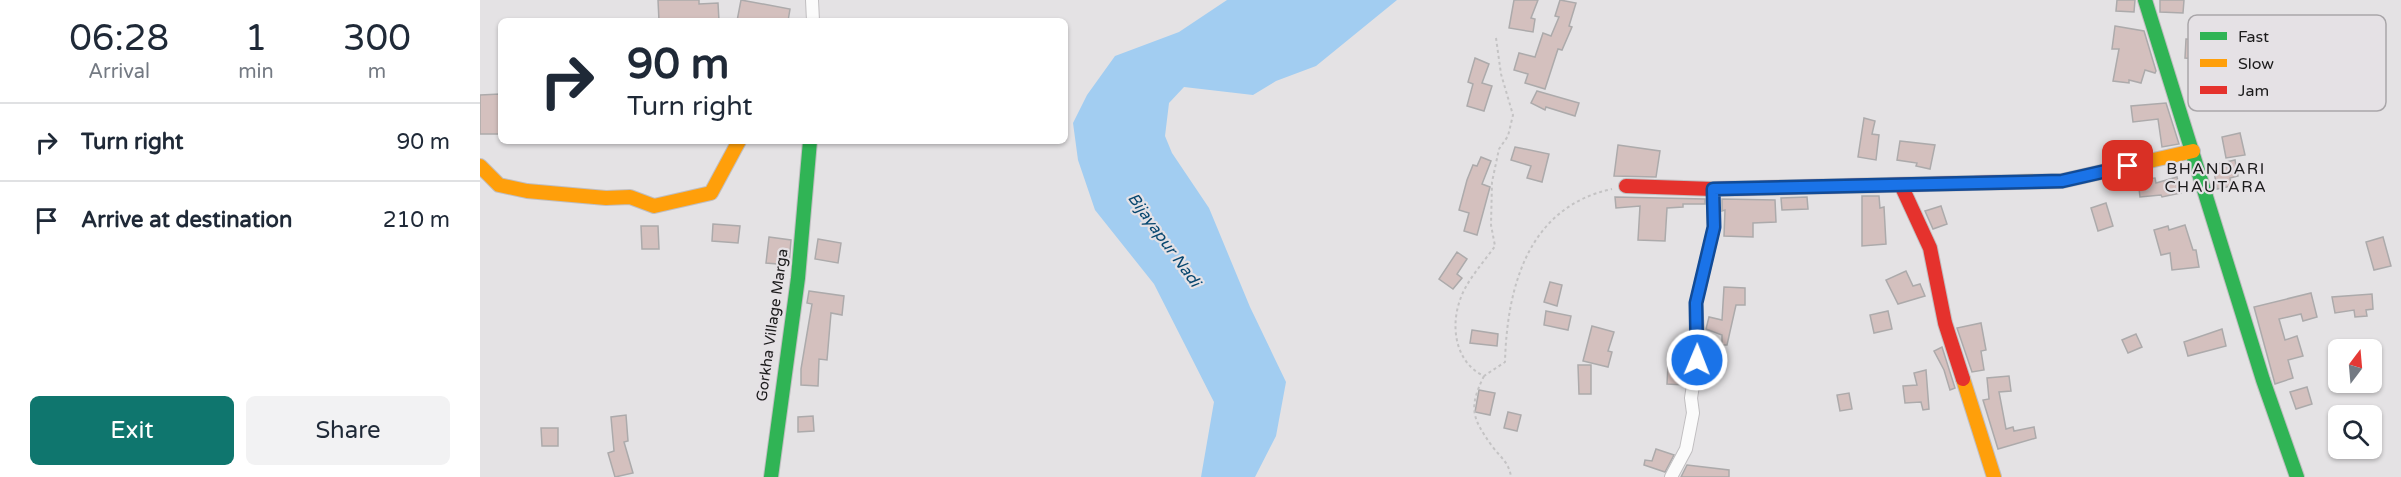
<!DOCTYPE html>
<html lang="en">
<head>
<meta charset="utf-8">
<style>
  body { margin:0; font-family:"Varela Round",sans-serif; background:#f2f2f3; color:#1f2937; height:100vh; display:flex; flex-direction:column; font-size:22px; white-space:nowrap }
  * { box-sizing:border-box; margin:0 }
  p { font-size:20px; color:#747a83 }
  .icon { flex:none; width:33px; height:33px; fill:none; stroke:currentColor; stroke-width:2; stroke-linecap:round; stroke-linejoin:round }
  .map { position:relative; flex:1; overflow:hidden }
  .side { display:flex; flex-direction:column; background:#fff; width:480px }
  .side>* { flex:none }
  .banner { position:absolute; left:18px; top:18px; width:570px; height:126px; border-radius:9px; box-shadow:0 2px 4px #0004; background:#fff; color:#1f2937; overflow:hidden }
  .needle { width:39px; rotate:16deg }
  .controls { position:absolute; left:1848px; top:339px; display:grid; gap:12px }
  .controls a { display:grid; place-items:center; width:54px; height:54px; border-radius:9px; background:#fff; box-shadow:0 2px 4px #0004; font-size:30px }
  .pin { position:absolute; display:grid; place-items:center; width:51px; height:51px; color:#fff; margin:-26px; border-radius:12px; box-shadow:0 3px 9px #0006 }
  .me { position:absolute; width:66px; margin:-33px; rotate:1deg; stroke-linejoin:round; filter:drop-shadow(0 0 4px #0008) }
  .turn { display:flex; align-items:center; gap:21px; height:126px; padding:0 30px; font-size:27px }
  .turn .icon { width:78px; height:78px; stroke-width:2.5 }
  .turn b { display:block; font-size:42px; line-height:51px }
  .eta { display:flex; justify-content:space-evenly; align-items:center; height:102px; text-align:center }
  .eta b { font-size:36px; font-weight:600; line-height:42px }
  .cta { display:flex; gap:12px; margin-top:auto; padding:12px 30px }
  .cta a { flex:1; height:69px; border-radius:9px; background:#0f766e; color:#fff; font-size:24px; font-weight:600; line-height:69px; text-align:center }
  .cta a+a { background:#f2f2f3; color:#1f2937 }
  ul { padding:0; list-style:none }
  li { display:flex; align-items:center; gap:18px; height:78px; padding:0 30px; border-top:2px solid #e0e1e3 }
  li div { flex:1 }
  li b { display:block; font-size:22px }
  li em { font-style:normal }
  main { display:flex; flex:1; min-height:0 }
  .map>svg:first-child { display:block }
</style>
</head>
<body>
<main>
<section class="side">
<div class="eta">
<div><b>06:28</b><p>Arrival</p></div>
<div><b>1</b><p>min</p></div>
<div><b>300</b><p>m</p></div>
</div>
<ul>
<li><svg class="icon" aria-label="right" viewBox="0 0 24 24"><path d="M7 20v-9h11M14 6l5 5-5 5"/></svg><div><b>Turn right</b></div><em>90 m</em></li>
<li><svg class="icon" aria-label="arrive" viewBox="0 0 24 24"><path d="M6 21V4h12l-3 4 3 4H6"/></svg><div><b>Arrive at destination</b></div><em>210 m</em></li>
</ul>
<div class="cta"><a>Exit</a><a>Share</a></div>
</section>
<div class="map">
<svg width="1921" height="477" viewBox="0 0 1921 477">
  <rect width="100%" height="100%" fill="#e4e2e4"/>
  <polygon fill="#a2cdf1" points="747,0 917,0 836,66 796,81 773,95 704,87 689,103 685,136 692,153 729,208 770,307 806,382 796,436 775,477 721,477 734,402 674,284 615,210 598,160 593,123 607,95 635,56 699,32"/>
  <g fill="#d4c0be" stroke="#acaaab" stroke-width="1.5">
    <polygon points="178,0 219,0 219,4 238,3 239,21 179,21"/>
    <polygon points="261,0 310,9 308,21 257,21"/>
    <polygon points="1034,0 1058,0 1051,18 1055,19 1053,32 1029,28"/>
    <polygon points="1080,0 1096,3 1089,26 1092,27 1082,50 1078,49 1065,89 1045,83 1048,74 1034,70 1039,53 1055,57 1063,33 1071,36 1079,17 1075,16"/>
    <polygon points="1637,0 1655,0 1654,12 1636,11"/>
    <polygon points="1680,0 1704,0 1703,13 1680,12"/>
    <polygon points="1635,26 1664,31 1676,71 1675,73 1665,70 1661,83 1649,80 1649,83 1633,81 1639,49 1632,49"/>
    <polygon points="1706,39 1733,40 1732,60 1705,58"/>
    <polygon points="995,58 1009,64 1002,83 1012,86 1004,111 987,106 993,84 988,82"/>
    <polygon points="1057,91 1099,103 1095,116 1066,107 1065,110 1051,103"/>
    <polygon points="20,94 21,134 0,134 0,95"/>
    <polygon points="1686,103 1699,144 1682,147 1678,119 1653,122 1651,106"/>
    <polygon points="1384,118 1395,121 1392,134 1399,135 1396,160 1378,157"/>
    <polygon points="1760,133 1765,155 1746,158 1742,137"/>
    <polygon points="1420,141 1455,145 1450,169 1436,166 1437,163 1417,160"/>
    <polygon points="1138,145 1180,151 1176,177 1134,176"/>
    <polygon points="1035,147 1069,154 1062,182 1047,178 1051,166 1031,160"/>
    <polygon points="1001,157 1011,161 1002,184 1010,187 997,235 984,231 989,213 979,210 987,180 993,165 997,166"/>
    <polygon points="1755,160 1758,176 1750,178 1752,186 1737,189 1733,165"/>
    <polygon points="1697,177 1701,193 1682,197 1681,195 1660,197 1658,180 1675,178 1676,183"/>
    <polygon points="1382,196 1399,196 1400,208 1404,207 1406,244 1382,246"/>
    <polygon points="1135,197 1225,199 1225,204 1203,204 1203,207 1187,208 1185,241 1158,240 1160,206 1136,208"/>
    <polygon points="1327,197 1328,209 1302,210 1301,198"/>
    <polygon points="1242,199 1295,200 1296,222 1273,223 1273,237 1244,236 1245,210 1242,211"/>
    <polygon points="1626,203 1633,226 1618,231 1611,208"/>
    <polygon points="1461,206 1467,224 1453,229 1445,211"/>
    <polygon points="233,224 260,226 258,243 232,241"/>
    <polygon points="1705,225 1713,250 1716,250 1719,267 1692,270 1690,253 1681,255 1674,230 1688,226 1689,230"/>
    <polygon points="161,226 178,226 179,249 162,249"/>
    <polygon points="289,237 311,240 309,265 286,263"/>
    <polygon points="1903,237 1911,266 1894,270 1886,242"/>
    <polygon points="338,239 361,243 358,263 335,259"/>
    <polygon points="977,252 987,259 977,274 982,278 973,289 959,279"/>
    <polygon points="1426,271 1433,286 1440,284 1445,296 1418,304 1406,280"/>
    <polygon points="1070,282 1082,285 1077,306 1064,302"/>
    <polygon points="1244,287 1265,288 1265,305 1256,305 1247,345 1242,345 1242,335 1226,329 1229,317 1242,320"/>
    <polygon points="329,291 364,296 362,315 351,313 347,360 339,359 338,386 321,385 321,369 332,304 327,303"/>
    <polygon points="1831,293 1837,317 1823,321 1821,314 1799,319 1805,340 1817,336 1823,356 1808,360 1813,378 1795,384 1774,307"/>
    <polygon points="1892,294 1893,309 1886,310 1887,316 1875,317 1874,310 1855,313 1852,297"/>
    <polygon points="1066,311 1091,316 1088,330 1064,325"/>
    <polygon points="1408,311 1412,329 1394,333 1390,315"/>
    <polygon points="1501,323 1506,350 1501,351 1504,370 1492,372 1477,328"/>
    <polygon points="1112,326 1134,332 1128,351 1132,352 1128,367 1103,361"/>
    <polygon points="1742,329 1746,346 1708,356 1704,342"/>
    <polygon points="992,330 1018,334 1017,346 990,343"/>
    <polygon points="1656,334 1662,347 1648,353 1642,340"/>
    <polygon points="1462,347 1475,388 1470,390 1464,370 1454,351"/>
    <polygon points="1098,365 1111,365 1111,394 1099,394"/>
    <polygon points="1188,365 1208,366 1205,385 1187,384"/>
    <polygon points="1446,370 1449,409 1443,410 1441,402 1425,403 1423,386 1437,385 1434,373"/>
    <polygon points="1529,376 1531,391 1519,392 1526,429 1533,427 1534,431 1554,427 1556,438 1518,449 1503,400 1509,399 1507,378"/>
    <polygon points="1827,387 1832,404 1816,409 1810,392"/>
    <polygon points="999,390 1015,393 1010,415 995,412"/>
    <polygon points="1369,393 1372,409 1360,411 1357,395"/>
    <polygon points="1028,412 1041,415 1037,431 1024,428"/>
    <polygon points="146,415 148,441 144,442 153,473 135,477 128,453 134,451 131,417"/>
    <polygon points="333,416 334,431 318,432 318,417"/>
    <polygon points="61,428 78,428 78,446 62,446"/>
    <polygon points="1176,449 1194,455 1185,472 1164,465 1165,460 1172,461"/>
    <polygon points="1207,465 1249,470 1249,477 1201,477"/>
  </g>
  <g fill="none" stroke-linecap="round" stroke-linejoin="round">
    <defs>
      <g id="street">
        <polyline points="332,0 333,21"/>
        <polyline points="1191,477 1206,449 1213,413 1211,398 1219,347 1216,303 1234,227 1233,189"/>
      </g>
      <g id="fast">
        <polyline points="1665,0 1783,380 1817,477"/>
        <polyline points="291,477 318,278 330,141"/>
      </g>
      <g id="slow">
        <polyline points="0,166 19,185 47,191 126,198 150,197 174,206 231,193 259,141"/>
        <polyline points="1536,182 1582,181 1713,151"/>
        <polyline points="1483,379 1514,477"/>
      </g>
      <g id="jam">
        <polyline points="1421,185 1450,248 1465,323 1483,379"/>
        <polyline points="1146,186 1233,189 1536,182"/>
      </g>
    </defs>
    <use href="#street" stroke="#c0bec0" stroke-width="14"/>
    <use href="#fast" stroke="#c0bec0" stroke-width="16"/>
    <use href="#slow" stroke="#c0bec0" stroke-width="16"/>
    <use href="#jam" stroke="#c0bec0" stroke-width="16"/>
    <g stroke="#c4c3c4" stroke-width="2" stroke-dasharray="3 3" stroke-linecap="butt">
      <path d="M 1016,38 L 1021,74 L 1033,115 L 1028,136 L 1019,149 L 1012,182 L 1011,225 L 1015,246 C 1004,262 986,281 980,300 C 970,328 976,363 1004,376 L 1025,362 C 1027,287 1048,207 1132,189"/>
      <path d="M 1004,376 C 989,407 991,417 1012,446 C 1020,457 1029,462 1031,477"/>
    </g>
    <use href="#street" stroke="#fbfbfb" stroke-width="12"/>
    <use href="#fast" stroke="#30b455" stroke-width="14"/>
    <use href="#slow" stroke="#ff9f0a" stroke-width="14"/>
    <use href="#jam" stroke="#e5322d" stroke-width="14"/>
  </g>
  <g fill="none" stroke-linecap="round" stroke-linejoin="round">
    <defs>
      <polyline id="route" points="1217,360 1216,303 1234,227 1233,189 1582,181 1648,166"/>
    </defs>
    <use href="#route" stroke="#114b97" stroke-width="15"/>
    <use href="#route" stroke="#1a73e8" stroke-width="10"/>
  </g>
  <g text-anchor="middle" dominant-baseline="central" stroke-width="4.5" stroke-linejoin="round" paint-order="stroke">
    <g font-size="15" fill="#1c1b1c" stroke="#e5e1e5">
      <text transform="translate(292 325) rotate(-82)">Gorkha Village Marga</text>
    </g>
    <g font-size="16" letter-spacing="1.5" fill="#1c1b1c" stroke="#e5e1e5">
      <text x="1736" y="169">BHANDARI<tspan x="1736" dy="18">CHAUTARA</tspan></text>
    </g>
    <g font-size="16" font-style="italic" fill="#06466e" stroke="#e5e1e5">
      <text transform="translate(684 240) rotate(54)">Bijayapur Nadi</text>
    </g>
  </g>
  <rect x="1708" y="15" width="198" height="96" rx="9" fill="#e5e1e5" stroke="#a9a6a9" stroke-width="1.5"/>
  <rect x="1720" y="32" width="27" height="8" fill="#30b455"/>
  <rect x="1720" y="59" width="27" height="8" fill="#ff9f0a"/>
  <rect x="1720" y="86" width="27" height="8" fill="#e5322d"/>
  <g font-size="16" fill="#1c1b1c">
    <text x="1758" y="42">Fast</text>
    <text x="1758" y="69">Slow</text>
    <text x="1758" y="96">Jam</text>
  </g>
</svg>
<div class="controls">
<a><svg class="needle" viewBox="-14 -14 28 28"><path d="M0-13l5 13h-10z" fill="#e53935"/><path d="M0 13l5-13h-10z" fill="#747a83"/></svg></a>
<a><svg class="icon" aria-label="search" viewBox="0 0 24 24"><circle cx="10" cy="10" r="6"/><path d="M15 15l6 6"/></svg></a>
</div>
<div class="pin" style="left:1648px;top:166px;background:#d93025"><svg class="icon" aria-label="arrive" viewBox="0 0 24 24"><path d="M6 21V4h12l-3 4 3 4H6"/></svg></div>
<svg class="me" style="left:1217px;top:360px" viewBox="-20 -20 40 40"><circle r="17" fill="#1a73e8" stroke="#fff" stroke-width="3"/><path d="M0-11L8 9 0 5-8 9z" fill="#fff"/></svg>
<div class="banner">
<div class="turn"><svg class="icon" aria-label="right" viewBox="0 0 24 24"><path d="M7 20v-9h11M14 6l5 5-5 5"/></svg><div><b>90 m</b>Turn right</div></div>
</div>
</div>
</main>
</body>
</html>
